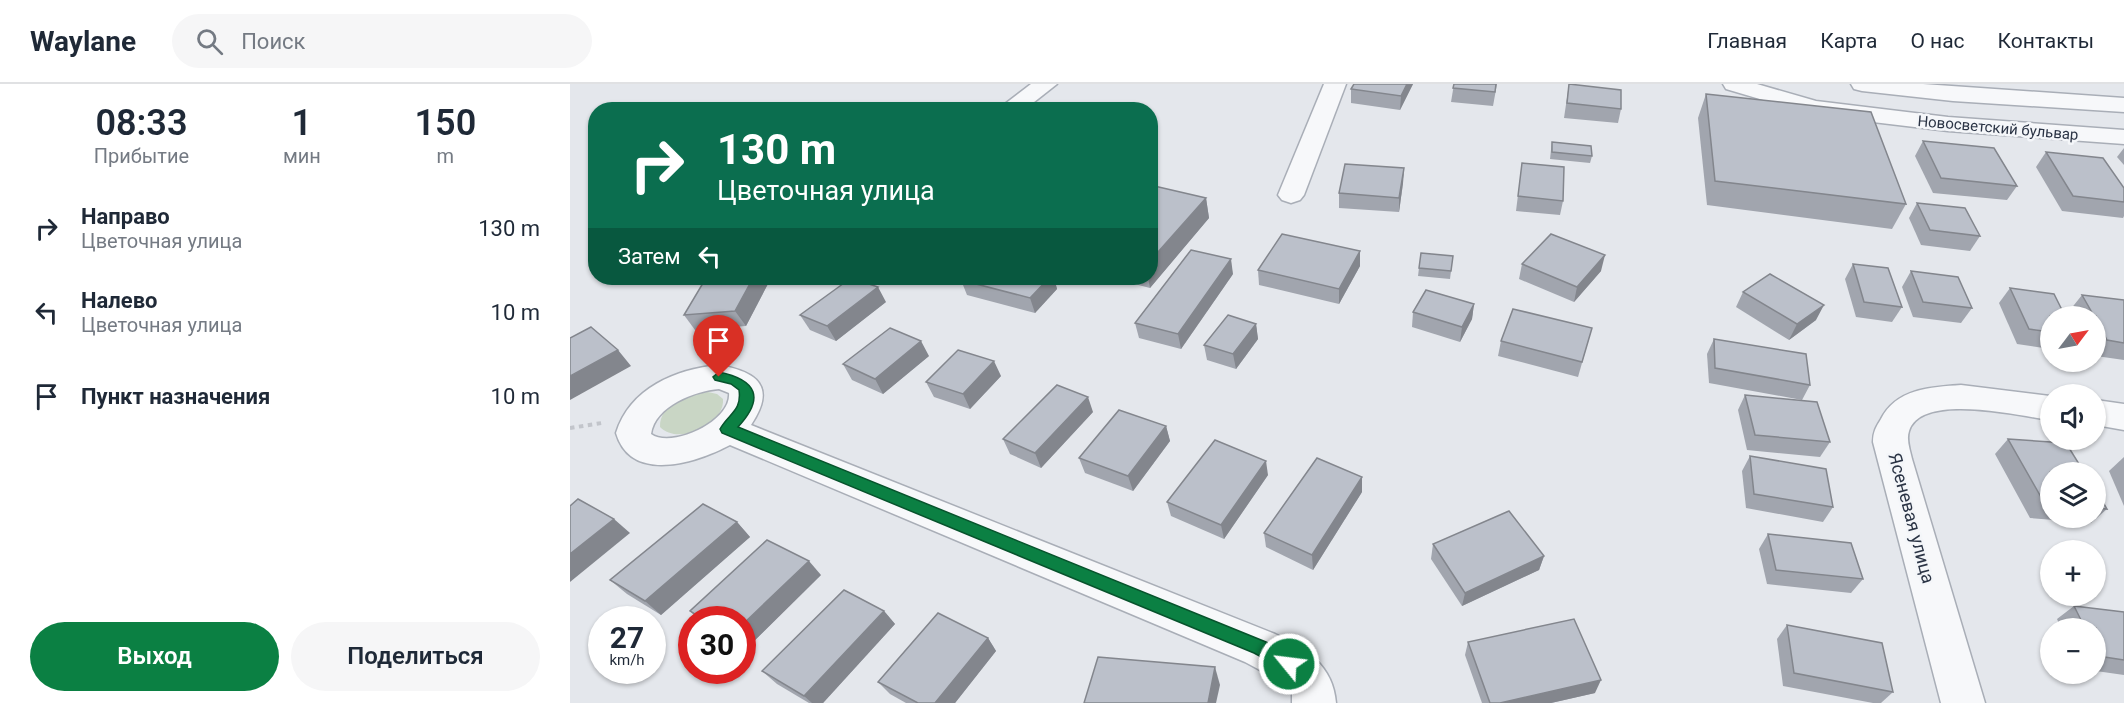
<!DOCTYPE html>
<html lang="ru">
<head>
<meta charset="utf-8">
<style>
  body { margin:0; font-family:Roboto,sans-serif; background:#f6f6f7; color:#1f2937; height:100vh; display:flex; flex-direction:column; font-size:22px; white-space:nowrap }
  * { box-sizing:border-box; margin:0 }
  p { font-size:20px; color:#747a83 }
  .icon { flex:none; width:33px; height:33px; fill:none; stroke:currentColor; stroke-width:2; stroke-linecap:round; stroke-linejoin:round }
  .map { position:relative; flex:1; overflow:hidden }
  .drawer { display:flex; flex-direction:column; background:#fff; width:570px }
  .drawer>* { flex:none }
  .banner { position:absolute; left:18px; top:18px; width:570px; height:183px; border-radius:24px; box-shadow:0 2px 4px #0004; background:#0b6e4f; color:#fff; overflow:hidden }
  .needle { width:39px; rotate:58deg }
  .fabs { position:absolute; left:1470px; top:222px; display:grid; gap:12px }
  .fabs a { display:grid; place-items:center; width:66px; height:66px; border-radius:50%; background:#fff; box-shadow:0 2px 4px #0004; font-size:30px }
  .speed { position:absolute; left:18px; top:522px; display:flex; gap:12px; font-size:30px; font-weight:700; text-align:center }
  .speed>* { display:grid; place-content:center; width:78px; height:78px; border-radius:50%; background:#fff; box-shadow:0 2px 4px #0004; line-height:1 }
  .speed small { font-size:15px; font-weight:400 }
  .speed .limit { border:9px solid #d22; background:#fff; color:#111 }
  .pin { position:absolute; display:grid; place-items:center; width:51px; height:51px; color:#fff; margin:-62px -26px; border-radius:50% 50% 50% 0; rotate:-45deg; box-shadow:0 0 6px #0007 }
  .pin .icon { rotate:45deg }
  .me { position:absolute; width:66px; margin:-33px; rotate:299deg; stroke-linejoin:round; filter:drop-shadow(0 0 4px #0008) }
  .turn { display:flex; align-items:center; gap:21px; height:126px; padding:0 30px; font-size:27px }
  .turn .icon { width:78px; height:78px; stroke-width:2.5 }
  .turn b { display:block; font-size:42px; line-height:51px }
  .then { display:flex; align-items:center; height:57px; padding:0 30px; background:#0003; gap:12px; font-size:22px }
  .eta { display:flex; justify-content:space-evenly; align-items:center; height:102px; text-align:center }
  .eta b { font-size:36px; font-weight:600; line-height:42px }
  .button { display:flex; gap:12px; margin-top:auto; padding:12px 30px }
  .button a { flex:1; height:69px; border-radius:36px; background:#0b8043; color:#fff; font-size:24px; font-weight:600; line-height:69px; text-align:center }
  .button a+a { background:#f6f6f7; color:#1f2937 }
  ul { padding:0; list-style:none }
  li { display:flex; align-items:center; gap:18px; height:84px; padding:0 30px }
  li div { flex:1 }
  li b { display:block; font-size:22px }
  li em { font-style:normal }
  header { display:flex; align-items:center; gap:36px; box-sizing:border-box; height:84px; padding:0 30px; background:#fff; border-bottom:2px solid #e0e1e3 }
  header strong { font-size:28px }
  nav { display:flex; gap:33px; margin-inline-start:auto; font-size:21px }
  .search { width:420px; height:54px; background:#f6f6f7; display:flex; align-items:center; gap:15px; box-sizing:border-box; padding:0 21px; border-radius:33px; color:#747a83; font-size:22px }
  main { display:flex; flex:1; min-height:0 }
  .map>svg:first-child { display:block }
</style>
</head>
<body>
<header>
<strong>Waylane</strong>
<div class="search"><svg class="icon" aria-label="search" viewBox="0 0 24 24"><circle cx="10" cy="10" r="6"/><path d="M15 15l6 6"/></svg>Поиск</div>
<nav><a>Главная</a><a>Карта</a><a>О нас</a><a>Контакты</a></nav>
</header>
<main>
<section class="drawer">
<div class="eta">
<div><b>08:33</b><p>Прибытие</p></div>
<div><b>1</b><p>мин</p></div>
<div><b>150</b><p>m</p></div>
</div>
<ul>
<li><svg class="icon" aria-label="right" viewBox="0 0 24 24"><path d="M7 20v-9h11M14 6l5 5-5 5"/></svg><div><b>Направо</b><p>Цветочная улица</p></div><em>130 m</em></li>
<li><svg class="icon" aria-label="left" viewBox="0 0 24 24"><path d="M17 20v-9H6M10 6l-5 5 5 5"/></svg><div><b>Налево</b><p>Цветочная улица</p></div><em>10 m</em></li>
<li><svg class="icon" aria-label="arrive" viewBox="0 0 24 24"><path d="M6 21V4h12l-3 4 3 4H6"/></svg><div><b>Пункт назначения</b></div><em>10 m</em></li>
</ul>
<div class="button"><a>Выход</a><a>Поделиться</a></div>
</section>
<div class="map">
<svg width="1554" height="619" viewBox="0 0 1554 619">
  <rect width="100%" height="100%" fill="#e4e7ec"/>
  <path fill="#c9d6c5" d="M 138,308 L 147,310 L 153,315 C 155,341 108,362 90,343 C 89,320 118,310 138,308 Z"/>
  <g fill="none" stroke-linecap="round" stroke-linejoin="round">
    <defs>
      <g id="minor">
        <polygon points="461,0 487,0 454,26 427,26"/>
        <polygon points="754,0 776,0 734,111 730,116 721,119 712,116 708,111"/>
        <polygon points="1153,0 1187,0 1246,17 1378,33 1554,46 1554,60 1378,47 1244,31 1156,5"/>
        <polygon points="1281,0 1353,0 1554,14 1554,28 1383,17 1292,7 1284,5"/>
        <path d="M 149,281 C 187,288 207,302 181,341 L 705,550 C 736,565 763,581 766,619 L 722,619 L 722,609 L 703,593 L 675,578 L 160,361 C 126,379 61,400 46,349 C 60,304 106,285 149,281 ZM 149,305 L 159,309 C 162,337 102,365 81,350 C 85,322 125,307 149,305 Z"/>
        <path d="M 1391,301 L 1480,312 L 1480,336 C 1450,332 1351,308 1339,347 C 1336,356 1340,366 1342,375 L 1415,619 L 1371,619 L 1303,358 C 1303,348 1306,343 1311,335 C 1326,305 1360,303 1391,301 Z"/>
        <polygon points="1526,316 1554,320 1554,346 1526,341"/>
      </g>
    </defs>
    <use href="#minor" stroke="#a9aeb7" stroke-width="3"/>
    <polyline stroke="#c2c5cb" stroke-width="4" stroke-dasharray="4.5 4.5" stroke-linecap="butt" points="0,344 32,339"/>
    <use href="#minor" fill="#f7f8fa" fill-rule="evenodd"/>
  </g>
  <g fill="#a1a5ae">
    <polygon points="843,0 830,26 781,19 781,5"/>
    <polygon points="884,0 927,0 923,22 881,18"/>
    <polygon points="999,0 1051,25 1048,39 994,34"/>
    <polygon points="1136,10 1336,120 1322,145 1137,121 1128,34"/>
    <polygon points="1353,57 1447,102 1437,116 1363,109 1345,72"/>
    <polygon points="982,58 1022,72 1020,79 980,75 981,66"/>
    <polygon points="1554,64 1554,81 1547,73"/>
    <polygon points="1476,68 1554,104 1554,132 1553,134 1492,127 1466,83"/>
    <polygon points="952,79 993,117 990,131 946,127"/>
    <polygon points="834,84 833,99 829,128 769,124 769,109"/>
    <polygon points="636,114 639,134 580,204 541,194 580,194"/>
    <polygon points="1347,119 1410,152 1400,167 1351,161 1339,134"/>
    <polygon points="790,167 790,182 769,220 689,201 688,186"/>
    <polygon points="883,172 880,195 848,192 849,184"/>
    <polygon points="952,180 1031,187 1004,218 949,195"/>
    <polygon points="1283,180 1332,223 1322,238 1286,233 1275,195"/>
    <polygon points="1341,187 1402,224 1391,239 1343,233 1332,203"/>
    <polygon points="663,190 611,265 569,254 565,239"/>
    <polygon points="201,194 176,242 125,246 114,231"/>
    <polygon points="393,194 484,194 487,205 465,229 397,211 391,196"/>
    <polygon points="1440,204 1480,232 1480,265 1447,260 1429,219"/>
    <polygon points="1173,208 1246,236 1219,256 1166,223"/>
    <polygon points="1512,211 1554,216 1554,276 1526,272 1526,232 1503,232 1500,226"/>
    <polygon points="316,218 266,257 240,246 230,231"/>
    <polygon points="904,220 902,235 890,258 842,243 843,228"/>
    <polygon points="686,240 688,255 666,285 637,276 634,261"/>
    <polygon points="1022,244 1008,293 928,272 931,257"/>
    <polygon points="1144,255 1240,301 1232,316 1139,299 1137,270"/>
    <polygon points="359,272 313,310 282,296 273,280"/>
    <polygon points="431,292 400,325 364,313 356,298"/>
    <polygon points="1175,311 1260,358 1250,373 1177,366 1168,326"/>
    <polygon points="523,328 471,384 440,370 433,355"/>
    <polygon points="596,342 600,357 563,407 515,389 509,374"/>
    <polygon points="1438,355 1480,388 1480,434 1526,434 1526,406 1537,425 1521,439 1460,434 1425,370"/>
    <polygon points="1180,372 1263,423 1253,438 1176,424 1172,387"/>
    <polygon points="1554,373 1554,422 1539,387"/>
    <polygon points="698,391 654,455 601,432 597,418"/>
    <polygon points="792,408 743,486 696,463 694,449"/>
    <polygon points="167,438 180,453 91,531 57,510 40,496"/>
    <polygon points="1198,450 1293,495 1281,509 1197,500 1189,465"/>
    <polygon points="863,460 974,472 969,486 892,522 861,475"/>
    <polygon points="251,491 177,564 172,562 172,536 129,536 120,527"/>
    <polygon points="1504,522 1554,528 1554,591 1526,587 1526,544 1491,544 1487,535"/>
    <polygon points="314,527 325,540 253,619 239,619 207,600 192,587"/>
    <polygon points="1217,541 1323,608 1311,619 1303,619 1213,602 1207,555"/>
    <polygon points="418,554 426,567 385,619 336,619 320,610 308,598"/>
    <polygon points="898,558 1025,609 981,619 912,619 895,571"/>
  </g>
  <g fill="#83868d">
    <polygon points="837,0 843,0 830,26 831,12"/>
    <polygon points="834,84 833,99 829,128 829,114"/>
    <polygon points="636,114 639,134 580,204 578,194 580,194 580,177"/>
    <polygon points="790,167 790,182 769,220 769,205"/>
    <polygon points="1035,171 1031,187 1004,218 1007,203"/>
    <polygon points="661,175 663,190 611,265 608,250"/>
    <polygon points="183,194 201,194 176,242 165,227"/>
    <polygon points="479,194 484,194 487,205 465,229 460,214"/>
    <polygon points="308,203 316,218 266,257 257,242"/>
    <polygon points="904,220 902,235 890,258 892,243"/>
    <polygon points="1254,221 1246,236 1219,256 1227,240"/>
    <polygon points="686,240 688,255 666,285 663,270"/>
    <polygon points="351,257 359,272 313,310 305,295"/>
    <polygon points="48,266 61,282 0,316 0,292"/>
    <polygon points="424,277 431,292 400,325 393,310"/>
    <polygon points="518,313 523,328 471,384 465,369"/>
    <polygon points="596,342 600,357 563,407 558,392"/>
    <polygon points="696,377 698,391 654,455 651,441"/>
    <polygon points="792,393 792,408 743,486 742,471"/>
    <polygon points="44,435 60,449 0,498 0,470"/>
    <polygon points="167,438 180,453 91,531 75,517"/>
    <polygon points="974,472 969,486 892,522 895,509"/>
    <polygon points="239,477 251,491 177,564 172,560 172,541"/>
    <polygon points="314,527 325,540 253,619 242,619 234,612"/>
    <polygon points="418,554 426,567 385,619 365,619"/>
    <polygon points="645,583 650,601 646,619 638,619"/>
    <polygon points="1031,596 1025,609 981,619 930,619"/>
  </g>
  <g fill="#bbc0ca" stroke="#83868d" stroke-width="1.5">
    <polygon points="784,0 837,0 831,12 781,5"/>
    <polygon points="884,0 926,0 925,8 883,4"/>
    <polygon points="999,0 1051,6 1051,25 997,19"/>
    <polygon points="1136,10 1301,28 1336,120 1145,97"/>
    <polygon points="272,21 299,26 265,26"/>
    <polygon points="1353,57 1424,64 1447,102 1371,94"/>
    <polygon points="982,58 1021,62 1022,72 982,68"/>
    <polygon points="1476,68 1533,74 1554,104 1554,118 1503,112"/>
    <polygon points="952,79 994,83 993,117 948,112"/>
    <polygon points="775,80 834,84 829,114 769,109"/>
    <polygon points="580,101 636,114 580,177"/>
    <polygon points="1347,119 1395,124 1410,152 1360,146"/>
    <polygon points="712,150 790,167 769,205 688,186"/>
    <polygon points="981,150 1035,171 1007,203 952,180"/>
    <polygon points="621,166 661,175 608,250 565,239"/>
    <polygon points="851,169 883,172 881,187 849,184"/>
    <polygon points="1283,180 1318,184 1332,223 1294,218"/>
    <polygon points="1341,187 1388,193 1402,224 1353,218"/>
    <polygon points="1200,190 1254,221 1227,240 1173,208"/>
    <polygon points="136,194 183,194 165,227 114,231"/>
    <polygon points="281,194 308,203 257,242 230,231"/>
    <polygon points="393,194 479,194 460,214 391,196"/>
    <polygon points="1440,204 1484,210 1495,232 1480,232 1480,248 1459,245"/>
    <polygon points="856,206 904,220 892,243 843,228"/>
    <polygon points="1512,211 1554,216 1554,259 1537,256 1526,235 1526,232 1524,232"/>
    <polygon points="943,225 1022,244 1012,278 931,257"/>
    <polygon points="658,231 686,240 663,270 634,261"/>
    <polygon points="21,243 48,266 0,292 0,254"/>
    <polygon points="320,244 351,257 305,295 273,280"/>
    <polygon points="1144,255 1236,270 1240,301 1145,284"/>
    <polygon points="388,266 424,277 393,310 356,298"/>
    <polygon points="487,301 518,313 465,369 433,355"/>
    <polygon points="1175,311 1247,318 1260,358 1185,351"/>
    <polygon points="549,326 596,342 558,392 509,374"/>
    <polygon points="1438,355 1496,359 1514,388 1480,388 1480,420 1475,420"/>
    <polygon points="645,356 696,377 651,441 597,418"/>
    <polygon points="1180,372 1256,385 1263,423 1184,410"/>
    <polygon points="747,374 792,393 742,471 694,449"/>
    <polygon points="1526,406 1537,425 1526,424"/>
    <polygon points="8,415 44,435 0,470 0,422"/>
    <polygon points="133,420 167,438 75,517 40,496"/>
    <polygon points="939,427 974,472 895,509 863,460"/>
    <polygon points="1198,450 1281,459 1293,495 1206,486"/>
    <polygon points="197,456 239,477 172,541 172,536 134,536 120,527"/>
    <polygon points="274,506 314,527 234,612 192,587"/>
    <polygon points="1504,522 1554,528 1554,576 1528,572 1526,568 1526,544 1515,544"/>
    <polygon points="368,529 418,554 365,619 348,619 308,598"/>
    <polygon points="1004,535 1031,596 930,619 920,619 898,558"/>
    <polygon points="1217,541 1312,559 1323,608 1224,589"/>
    <polygon points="528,573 645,583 638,619 514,619"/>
  </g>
  <path fill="#0b8043" stroke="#07532c" stroke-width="1.5" d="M 149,288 C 187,296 195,314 168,343 L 696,558 L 725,574 L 728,580 L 725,585 L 719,588 L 684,569 L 152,349 L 150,345 C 159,329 172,327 169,306 L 161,300 L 145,296 L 143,293 Z"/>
  <g text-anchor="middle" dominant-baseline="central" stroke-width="5" stroke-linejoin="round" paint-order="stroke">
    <g font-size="15" fill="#2b3445" stroke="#f4f6f9">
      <text transform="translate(1428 44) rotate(5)">Новосветский бульвар</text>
    </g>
    <g font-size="18" fill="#2b3445" stroke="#f4f6f9">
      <text transform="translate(1342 434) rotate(75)">Ясеневая улица</text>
    </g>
  </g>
</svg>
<div class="fabs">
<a><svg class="needle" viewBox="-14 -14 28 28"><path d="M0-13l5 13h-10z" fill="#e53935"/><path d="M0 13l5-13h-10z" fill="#747a83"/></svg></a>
<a><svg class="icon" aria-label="sound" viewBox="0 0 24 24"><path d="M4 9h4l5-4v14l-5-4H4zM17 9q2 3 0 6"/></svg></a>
<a><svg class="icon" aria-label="layers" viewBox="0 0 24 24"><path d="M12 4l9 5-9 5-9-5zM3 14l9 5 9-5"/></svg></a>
<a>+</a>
<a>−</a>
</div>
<div class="speed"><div>27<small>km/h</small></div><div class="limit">30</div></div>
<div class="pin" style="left:149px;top:293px;background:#d93025"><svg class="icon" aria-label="arrive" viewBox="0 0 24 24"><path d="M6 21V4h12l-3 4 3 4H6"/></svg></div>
<svg class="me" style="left:719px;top:580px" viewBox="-20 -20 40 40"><circle r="17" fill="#0b8043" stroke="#fff" stroke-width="3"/><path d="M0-11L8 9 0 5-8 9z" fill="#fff"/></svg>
<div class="banner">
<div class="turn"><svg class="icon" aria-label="right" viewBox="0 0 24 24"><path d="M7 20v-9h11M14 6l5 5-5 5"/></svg><div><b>130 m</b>Цветочная улица</div></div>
<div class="then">Затем<svg class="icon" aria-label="left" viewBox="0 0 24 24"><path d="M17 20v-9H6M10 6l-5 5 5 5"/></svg></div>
</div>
</div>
</main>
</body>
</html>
